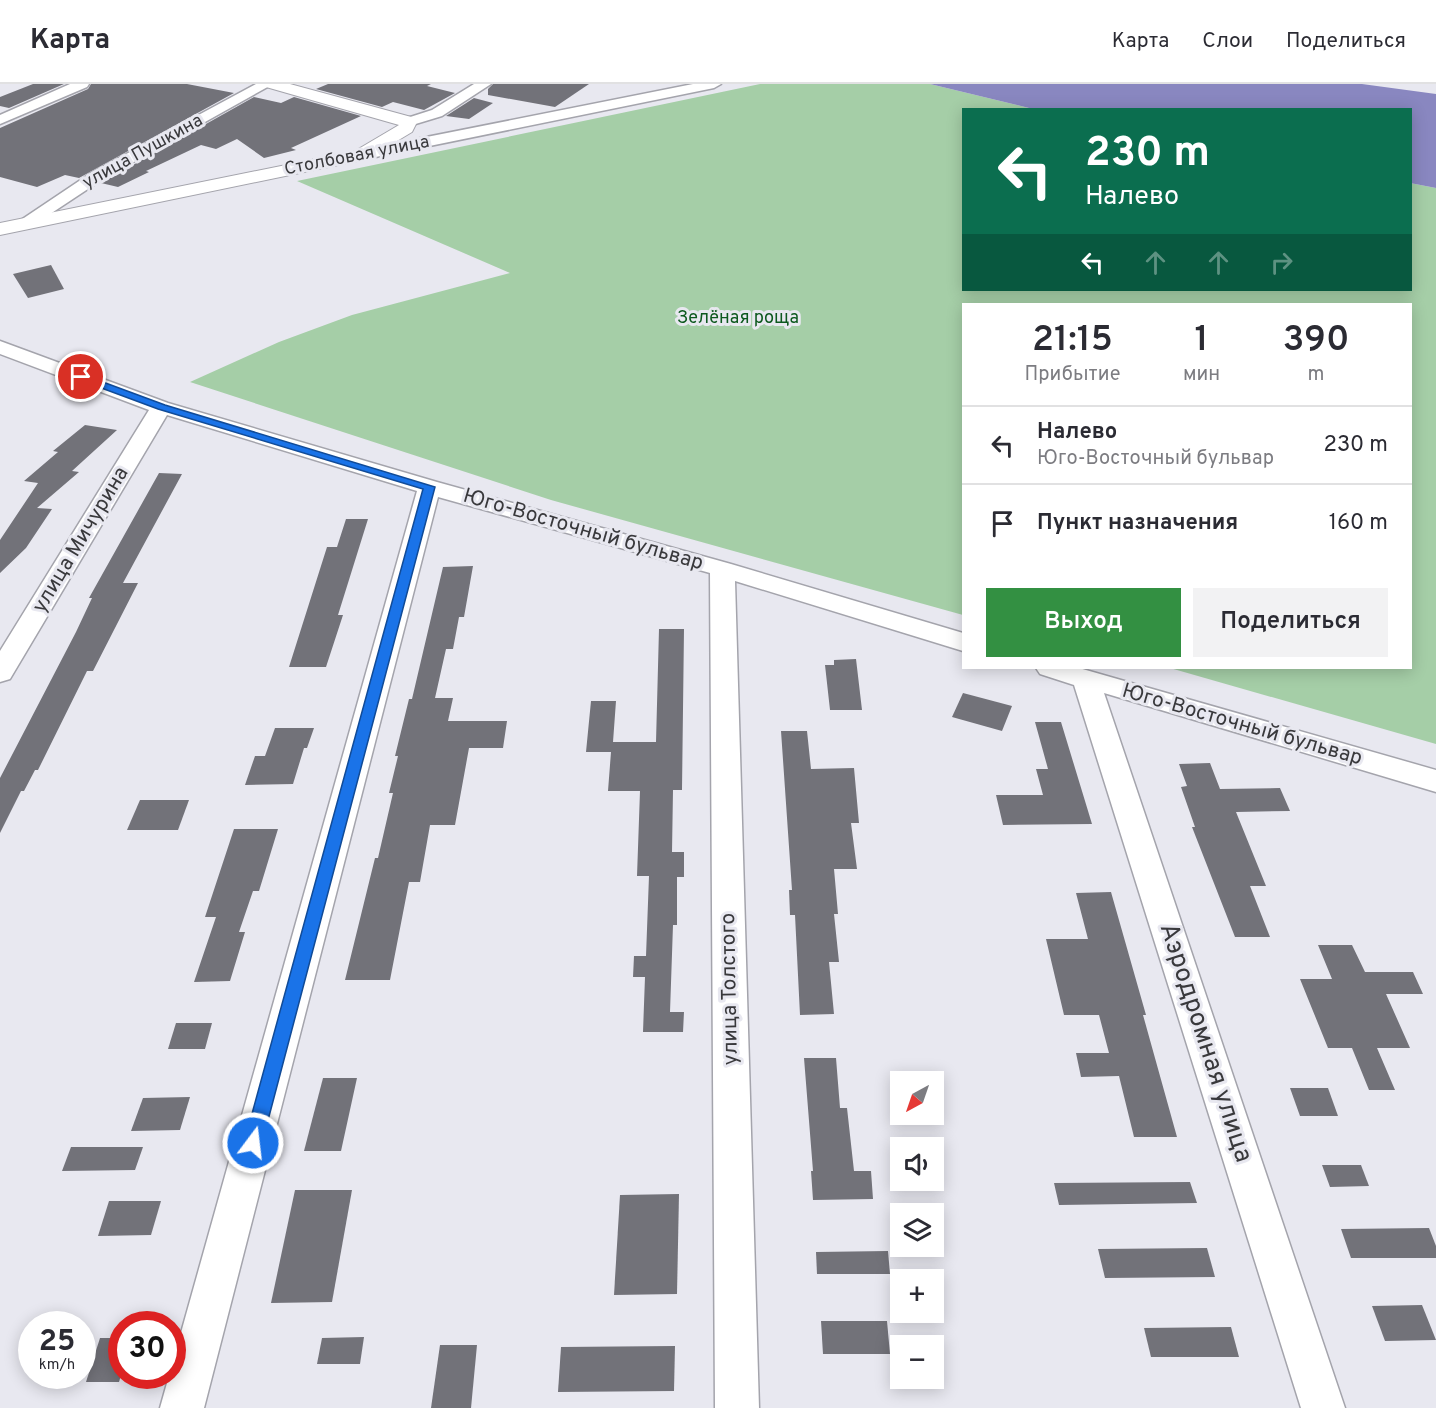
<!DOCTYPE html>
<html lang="ru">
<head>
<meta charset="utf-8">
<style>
  body { margin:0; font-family:Overpass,sans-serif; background:#f2f2f3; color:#2b2b33; height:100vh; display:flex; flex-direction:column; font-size:22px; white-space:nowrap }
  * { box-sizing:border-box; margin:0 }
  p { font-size:20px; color:#7c7c81 }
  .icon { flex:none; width:33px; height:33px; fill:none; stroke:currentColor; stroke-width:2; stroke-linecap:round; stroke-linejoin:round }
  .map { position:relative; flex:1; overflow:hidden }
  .details { position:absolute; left:962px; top:219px; width:450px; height:366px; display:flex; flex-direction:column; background:#fff; border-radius:0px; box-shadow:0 3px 15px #0003 }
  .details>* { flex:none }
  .banner { position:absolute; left:962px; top:24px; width:450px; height:183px; border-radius:0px; box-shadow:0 3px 15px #0003; background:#0b6e4f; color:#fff; overflow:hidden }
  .needle { width:39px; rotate:220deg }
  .fabs { position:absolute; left:890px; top:987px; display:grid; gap:12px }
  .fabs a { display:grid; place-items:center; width:54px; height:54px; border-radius:0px; background:#fff; box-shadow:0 3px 15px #0003; font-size:30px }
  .speed { position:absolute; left:18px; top:1227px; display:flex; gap:12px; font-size:30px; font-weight:700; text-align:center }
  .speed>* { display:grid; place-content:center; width:78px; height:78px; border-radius:50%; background:#fff; box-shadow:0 3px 15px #0003; line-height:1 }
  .speed small { font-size:15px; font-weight:400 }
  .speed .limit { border:9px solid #d22; background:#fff; color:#111 }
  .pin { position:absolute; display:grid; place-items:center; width:51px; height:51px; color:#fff; margin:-26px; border:3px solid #fff; border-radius:50%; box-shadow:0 2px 6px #0007 }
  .me { position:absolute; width:66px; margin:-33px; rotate:15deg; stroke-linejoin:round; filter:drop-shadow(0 0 4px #0008) }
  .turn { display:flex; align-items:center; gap:21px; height:126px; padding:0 24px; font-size:27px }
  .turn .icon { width:78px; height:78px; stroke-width:2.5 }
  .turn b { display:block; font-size:42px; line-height:51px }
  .lanes { display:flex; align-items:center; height:57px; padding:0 24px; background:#0003; justify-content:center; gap:30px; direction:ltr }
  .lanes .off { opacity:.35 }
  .eta { display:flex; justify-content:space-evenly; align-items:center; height:102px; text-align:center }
  .eta b { font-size:36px; font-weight:600; line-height:42px }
  .action { display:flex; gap:12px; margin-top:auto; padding:12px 24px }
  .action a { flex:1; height:69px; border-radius:0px; background:#339042; color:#fff; font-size:24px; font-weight:600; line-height:69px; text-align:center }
  .action a+a { background:#f2f2f3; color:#2b2b33 }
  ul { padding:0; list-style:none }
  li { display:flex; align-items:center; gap:18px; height:78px; padding:0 24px; border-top:2px solid #e1e1e2 }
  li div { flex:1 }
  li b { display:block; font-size:22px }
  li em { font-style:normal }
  header { display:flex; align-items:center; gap:36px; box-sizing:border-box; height:84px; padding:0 30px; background:#fff; border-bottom:2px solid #e1e1e2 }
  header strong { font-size:28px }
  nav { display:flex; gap:33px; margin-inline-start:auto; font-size:21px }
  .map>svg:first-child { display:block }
</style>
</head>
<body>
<header>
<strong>Карта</strong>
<nav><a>Карта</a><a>Слои</a><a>Поделиться</a></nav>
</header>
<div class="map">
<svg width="1436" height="1324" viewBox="0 0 1436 1324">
  <rect width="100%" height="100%" fill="#e8e8f0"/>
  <polygon fill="#a5cea7" points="760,0 930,0 1033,25 963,26 963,206 1410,206 1410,99 1436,104 1436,660 1170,584 1410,584 1410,220 963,220 963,531 551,416 190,298 279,258 352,231 510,189 297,97"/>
  <polygon fill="#8987c0" points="930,0 1362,0 1436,10 1436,104 1410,99 1410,26 1033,25"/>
  <g fill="#727279">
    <polygon points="33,0 64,0 9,24 0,22 0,13"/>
    <polygon points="91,0 187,0 234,9 79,94 65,91 37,103 0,93 0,44 88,5"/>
    <polygon points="328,0 431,0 427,2 455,9 424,26 393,18 382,23 316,5"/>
    <polygon points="493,0 589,0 555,23 488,11 488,5"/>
    <polygon points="254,13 281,19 294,13 361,32 291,64 296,66 264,74 237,55 216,65 201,61 146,87 149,88 118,103 101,99"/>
    <polygon points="474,14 493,19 469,35 446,32"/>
    <polygon points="51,181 64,205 28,214 13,190"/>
    <polygon points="85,341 117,346 72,387 79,388 37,424 52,425 26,464 0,489 0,456 38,399 24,397 58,368 53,367"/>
    <polygon points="159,389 182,390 123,499 138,499 93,587 87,587 38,686 35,686 24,707 21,707 0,749 0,694 76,548 92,514 89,514"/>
    <polygon points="346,435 368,435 338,531 343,531 326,583 289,583 327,463 337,463"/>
    <polygon points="473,482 464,533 459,533 453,565 446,565 435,614 453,614 448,637 507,637 503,664 469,664 455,741 430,741 420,798 409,798 390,896 345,896 375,774 378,774 393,709 389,709 398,672 395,672 409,615 412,615 443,483"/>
    <polygon points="659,545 684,545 682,706 673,706 672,768 684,768 684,793 677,793 677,841 673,841 670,928 684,928 683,948 643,948 645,893 633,893 634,872 646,872 649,792 637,792 640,707 608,707 611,668 586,668 591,617 616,617 613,658 656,658"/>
    <polygon points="856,575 862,626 830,626 825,581 834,581 834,576"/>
    <polygon points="963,609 1012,622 1002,647 952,633"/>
    <polygon points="1035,638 1061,638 1092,740 1003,741 996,711 1043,711 1036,685 1048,685"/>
    <polygon points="275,644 314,644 307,664 304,664 293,700 245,701 255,672 265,672"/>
    <polygon points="781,647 807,647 811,685 854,684 859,739 851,739 857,785 834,785 838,830 834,830 839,878 829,878 834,930 800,931 795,831 790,831 789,806 792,806"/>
    <polygon points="1210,679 1220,705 1280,704 1290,727 1236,728 1266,802 1250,802 1270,853 1235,853 1192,743 1195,743 1181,703 1187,702 1179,680"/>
    <polygon points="140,716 189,716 178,746 127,746"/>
    <polygon points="234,745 278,745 259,807 253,807 239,848 245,848 230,897 194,898 216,833 205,833"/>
    <polygon points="1111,808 1146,931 1143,931 1177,1053 1134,1053 1119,992 1081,993 1076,969 1109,969 1099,931 1064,931 1046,855 1088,855 1076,809"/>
    <polygon points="1318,861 1352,861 1365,888 1413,888 1423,910 1386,910 1410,964 1377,964 1395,1006 1369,1006 1352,964 1328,964 1300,895 1332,895"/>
    <polygon points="176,939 212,939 205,965 168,965"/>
    <polygon points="804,974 836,974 840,1024 847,1024 854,1087 871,1087 873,1115 813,1116 811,1087 813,1087"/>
    <polygon points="323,994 357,994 341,1067 304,1067"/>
    <polygon points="1290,1004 1328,1004 1338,1032 1300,1032"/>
    <polygon points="190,1013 180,1046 131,1047 143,1014"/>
    <polygon points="71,1063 143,1063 135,1086 62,1087"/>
    <polygon points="1322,1081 1361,1081 1369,1102 1330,1103"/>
    <polygon points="1190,1098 1197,1119 1059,1121 1054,1099"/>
    <polygon points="295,1106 352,1106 332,1218 271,1219"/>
    <polygon points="679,1110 677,1210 614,1211 620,1111"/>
    <polygon points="109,1117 161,1117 151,1151 98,1152"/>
    <polygon points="1429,1144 1436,1162 1436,1174 1351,1174 1341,1145"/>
    <polygon points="1207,1164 1215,1193 1105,1194 1098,1165"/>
    <polygon points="888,1167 890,1190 817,1190 816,1168"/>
    <polygon points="1422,1221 1436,1256 1385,1257 1372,1222"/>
    <polygon points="821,1237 887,1237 890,1270 823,1270"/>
    <polygon points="1231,1243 1239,1273 1151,1273 1144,1244"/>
    <polygon points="364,1253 360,1280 317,1280 322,1254"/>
    <polygon points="100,1254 122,1254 122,1288 119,1298 86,1298"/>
    <polygon points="440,1261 477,1261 471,1324 431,1324"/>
    <polygon points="675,1262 674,1307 558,1308 561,1263"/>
  </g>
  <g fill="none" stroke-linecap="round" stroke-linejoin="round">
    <defs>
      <g id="minor">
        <polygon points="70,0 89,0 87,3 0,40 0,31"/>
        <polygon points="256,0 273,0 103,95 29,144 17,144 15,140 91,89"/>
        <polygon points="474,0 491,0 442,32 409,42 402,38 404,35 432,26"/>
        <polygon points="693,0 721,0 714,4 361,76 353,71 361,66"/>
        <polygon points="0,257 168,319 437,398 731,480 963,549 963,567 735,497 759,1324 715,1324 710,489 438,413 204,1324 160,1324 169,1292 172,1292 172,1281 417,407 167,331 10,595 0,598 0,567 149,326 0,270"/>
        <polygon points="1036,584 1079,584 1436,686 1436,708 1104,609 1345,1324 1301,1324 1074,601 1040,590"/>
      </g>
      <polygon id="tertiary" points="264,0 290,0 415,34 417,38 412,48 367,75 0,151 0,139 355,67 399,41 266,3"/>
    </defs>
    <use href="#minor" stroke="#a4a4ac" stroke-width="3"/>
    <use href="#tertiary" stroke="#a4a4ac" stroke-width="2"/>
    <use href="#minor" fill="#fff" fill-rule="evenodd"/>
    <use href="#tertiary" fill="#fff" fill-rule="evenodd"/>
  </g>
  <polygon fill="#1a73e8" stroke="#114b97" stroke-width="1.5" points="77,291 84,291 165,321 435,403 262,1059 260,1065 253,1068 247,1065 244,1059 423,405 158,325 77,295"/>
  <g text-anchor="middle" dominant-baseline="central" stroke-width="6" stroke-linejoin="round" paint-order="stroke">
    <g font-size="18" fill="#39393c" stroke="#e8e8f0">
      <text transform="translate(143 68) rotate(-29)">улица Пушкина</text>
      <text transform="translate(357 72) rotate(-11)">Столбовая улица</text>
    </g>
    <g font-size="18" fill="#0d591e" stroke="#e8e8f0">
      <text x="738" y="234">Зелёная роща</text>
    </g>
    <g font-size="21" fill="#39393c" stroke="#e8e8f0">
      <text transform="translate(583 446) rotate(16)">Юго-Восточный бульвар</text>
      <text transform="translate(81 456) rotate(-59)">улица Мичурина</text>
      <text transform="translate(1242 641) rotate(16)">Юго-Восточный бульвар</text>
      <text transform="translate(730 905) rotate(-91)">улица Толстого</text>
    </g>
    <g font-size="26" fill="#39393c" stroke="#e8e8f0">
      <text transform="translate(1205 959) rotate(72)">Аэродромная улица</text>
    </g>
  </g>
</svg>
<div class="fabs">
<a><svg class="needle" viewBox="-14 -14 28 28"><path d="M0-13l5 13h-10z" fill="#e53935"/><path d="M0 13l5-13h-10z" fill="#7c7c81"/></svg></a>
<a><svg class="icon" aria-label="sound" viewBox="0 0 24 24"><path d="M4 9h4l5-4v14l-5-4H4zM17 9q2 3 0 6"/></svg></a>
<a><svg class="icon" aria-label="layers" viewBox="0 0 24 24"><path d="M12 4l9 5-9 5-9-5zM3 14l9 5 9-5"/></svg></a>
<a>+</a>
<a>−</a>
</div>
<div class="speed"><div>25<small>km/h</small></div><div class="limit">30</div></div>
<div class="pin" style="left:81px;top:293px;background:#d93025"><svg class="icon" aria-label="arrive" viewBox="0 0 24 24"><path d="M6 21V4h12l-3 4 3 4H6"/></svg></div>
<svg class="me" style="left:253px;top:1059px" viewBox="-20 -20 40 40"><circle r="17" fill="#1a73e8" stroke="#fff" stroke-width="3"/><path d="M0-11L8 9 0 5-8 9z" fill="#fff"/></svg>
<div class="banner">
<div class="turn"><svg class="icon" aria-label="left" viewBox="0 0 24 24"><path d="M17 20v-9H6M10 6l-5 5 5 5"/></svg><div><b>230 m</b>Налево</div></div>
<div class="lanes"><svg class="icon" aria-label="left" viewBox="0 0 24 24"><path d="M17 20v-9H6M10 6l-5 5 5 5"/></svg><svg class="icon off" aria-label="ahead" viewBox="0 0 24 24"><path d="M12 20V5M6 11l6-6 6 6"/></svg><svg class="icon off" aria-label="ahead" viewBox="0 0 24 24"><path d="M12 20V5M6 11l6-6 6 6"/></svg><svg class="icon off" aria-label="right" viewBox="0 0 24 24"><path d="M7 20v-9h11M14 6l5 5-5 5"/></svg></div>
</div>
<section class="details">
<div class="eta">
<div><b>21:15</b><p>Прибытие</p></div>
<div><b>1</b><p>мин</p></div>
<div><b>390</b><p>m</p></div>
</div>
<ul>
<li><svg class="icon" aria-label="left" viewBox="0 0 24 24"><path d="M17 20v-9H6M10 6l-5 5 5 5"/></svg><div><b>Налево</b><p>Юго-Восточный бульвар</p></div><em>230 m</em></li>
<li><svg class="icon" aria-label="arrive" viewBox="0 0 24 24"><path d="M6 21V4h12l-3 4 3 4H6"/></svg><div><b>Пункт назначения</b></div><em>160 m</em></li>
</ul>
<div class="action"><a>Выход</a><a>Поделиться</a></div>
</section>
</div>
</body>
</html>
